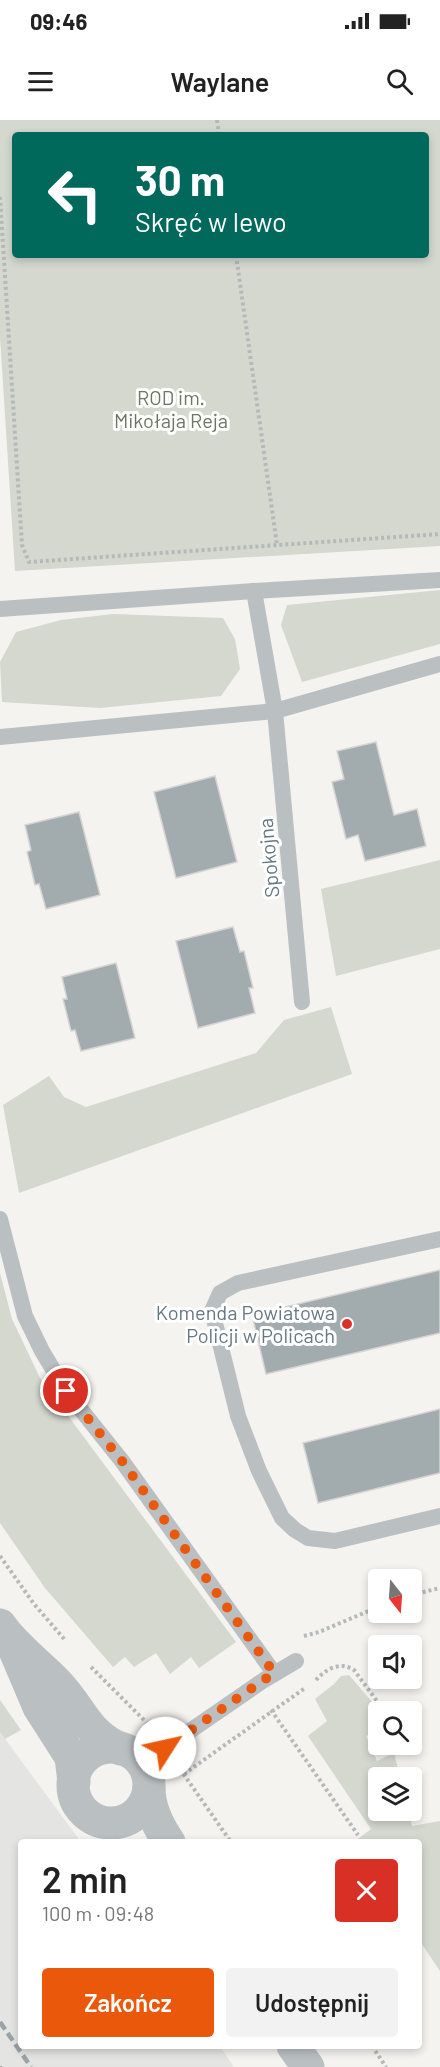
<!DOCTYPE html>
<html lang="pl">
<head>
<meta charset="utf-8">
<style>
  body { margin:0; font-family:Barlow,sans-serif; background:#f2f2f2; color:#222; height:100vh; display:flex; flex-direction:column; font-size:22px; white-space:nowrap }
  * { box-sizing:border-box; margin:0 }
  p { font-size:20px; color:#767676 }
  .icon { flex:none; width:33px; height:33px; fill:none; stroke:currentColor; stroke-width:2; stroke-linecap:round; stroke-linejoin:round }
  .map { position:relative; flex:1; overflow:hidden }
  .panel { position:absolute; left:18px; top:1719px; width:404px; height:210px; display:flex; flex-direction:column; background:#fff; border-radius:6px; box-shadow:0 3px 9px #0003 }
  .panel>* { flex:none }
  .top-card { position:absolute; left:12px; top:12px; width:417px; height:126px; border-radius:6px; box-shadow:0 3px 9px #0003; background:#00695c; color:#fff; overflow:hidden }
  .needle { width:39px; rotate:163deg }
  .controls { position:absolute; left:368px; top:1449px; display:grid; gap:12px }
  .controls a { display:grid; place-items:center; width:54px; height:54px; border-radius:6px; background:#fff; box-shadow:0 3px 9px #0003; font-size:30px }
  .pin { position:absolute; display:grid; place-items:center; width:51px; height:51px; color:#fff; margin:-26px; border:3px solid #fff; border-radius:50%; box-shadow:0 2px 6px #0007 }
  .me { position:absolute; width:66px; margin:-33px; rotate:55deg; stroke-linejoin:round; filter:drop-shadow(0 0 4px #0008) }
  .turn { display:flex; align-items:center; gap:21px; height:126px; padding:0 24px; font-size:27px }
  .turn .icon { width:78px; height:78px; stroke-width:2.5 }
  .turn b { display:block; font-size:42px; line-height:51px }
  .round { display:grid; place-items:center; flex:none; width:63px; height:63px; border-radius:6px; background:#f2f2f2 }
  .headline { display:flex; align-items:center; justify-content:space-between; height:102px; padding:0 24px }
  h1 { font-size:36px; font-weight:600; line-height:45px }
  .cta { display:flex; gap:12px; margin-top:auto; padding:12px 24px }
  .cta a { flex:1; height:69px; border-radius:6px; background:#ea580c; color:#fff; font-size:24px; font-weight:600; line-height:69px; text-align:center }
  .cta a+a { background:#f2f2f2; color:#222 }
  .status { display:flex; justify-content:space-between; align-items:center; height:42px; padding:0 30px; background:#fff; direction:ltr }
  .status svg { height:16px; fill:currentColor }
  header { display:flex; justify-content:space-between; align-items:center; height:78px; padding:0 24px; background:#fff; font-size:27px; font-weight:600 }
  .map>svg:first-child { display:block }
</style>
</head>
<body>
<div class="status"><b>09:46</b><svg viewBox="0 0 49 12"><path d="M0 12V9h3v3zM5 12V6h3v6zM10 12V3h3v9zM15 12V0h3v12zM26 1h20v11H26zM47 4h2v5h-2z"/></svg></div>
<header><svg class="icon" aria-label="menu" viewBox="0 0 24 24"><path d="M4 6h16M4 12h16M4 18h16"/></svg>Waylane<svg class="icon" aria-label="search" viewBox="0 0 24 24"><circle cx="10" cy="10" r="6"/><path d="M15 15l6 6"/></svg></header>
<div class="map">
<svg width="440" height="1947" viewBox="0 0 440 1947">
  <rect width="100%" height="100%" fill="#f4f3f0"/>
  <polygon fill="#e4e5e3" points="0,1612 81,1722 21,1722 21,1926 220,1926 234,1947 0,1947"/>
  <g fill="#d4d8cf" fill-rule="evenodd">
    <path d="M 0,0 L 440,0 L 440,426 L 15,451 L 0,217 ZM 15,15 L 426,15 L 426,135 L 15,135 Z"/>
    <polygon points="440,470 440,524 302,562 281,505 287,485"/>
    <polygon points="113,494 223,498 235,519 240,549 221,576 100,588 2,582 0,542 16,512 61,500"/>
    <polygon points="440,740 440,829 336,856 321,769"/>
    <polygon points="331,887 352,954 19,1073 3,985 49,956 64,977 86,987 256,933 284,900"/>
    <polygon points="0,1153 12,1199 40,1258 236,1522 199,1548 191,1537 170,1554 156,1533 134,1547 125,1537 113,1547 45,1468 0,1403"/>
    <polygon points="349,1555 380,1591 378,1592 378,1611 366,1616 377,1641 394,1633 400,1657 378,1658 378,1690 408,1691 412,1706 440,1701 440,1851 419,1820 418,1722 354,1722 371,1709 308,1616 327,1601 315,1579 334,1564 341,1556"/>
    <polygon points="0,1580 21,1610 5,1619 0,1612"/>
  </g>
  <g fill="#a2acaf" stroke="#d5d4d3" stroke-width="1.5">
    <polygon points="376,622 394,695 417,689 426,726 365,741 358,715 346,719 332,662 344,659 337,631"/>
    <polygon points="215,656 237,742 176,758 154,672"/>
    <polygon points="79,692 100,775 46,789 39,764 35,765 31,748 27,732 31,730 25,705"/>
    <polygon points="233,807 240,832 244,831 253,868 249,868 255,893 198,908 176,821"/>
    <polygon points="116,843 135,918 81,931 75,910 71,911 63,879 67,879 62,857"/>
    <polygon points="440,1150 440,1213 266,1254 252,1195"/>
    <polygon points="440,1289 440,1353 318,1383 303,1323"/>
  </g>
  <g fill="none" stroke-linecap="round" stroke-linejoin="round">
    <g stroke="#b5b9ba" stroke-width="4" stroke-dasharray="3 3" stroke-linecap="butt">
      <polyline points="217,0 219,15"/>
      <polyline points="0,77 22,425 29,442 440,414"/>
      <polyline points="236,135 277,425"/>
      <polyline points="0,1436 34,1484 65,1520"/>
      <polyline points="411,1475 440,1468"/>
      <polyline points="304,1516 319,1512 378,1487"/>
      <polyline points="91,1547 152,1608"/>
      <path d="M 316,1560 C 326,1549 340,1541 354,1550 L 385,1592"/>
      <polyline points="271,1590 358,1715"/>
      <polyline points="408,1634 408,1624"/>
      <polyline points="180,1649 231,1722"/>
      <polyline points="184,1654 305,1568"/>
      <polyline points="372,1926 386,1947"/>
    </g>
    <g stroke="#bac0c2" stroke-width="16">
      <polyline points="254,471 275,591 302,882"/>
      <polyline points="0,489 254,471 440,460"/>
      <polyline points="0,617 275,591 440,544"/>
      <polyline points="0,1099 25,1196 42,1231 66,1271 122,1341 274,1553"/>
      <polyline points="440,1119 238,1163 220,1173 212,1191 238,1296 259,1351 282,1398 295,1410 308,1418 335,1421 440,1396"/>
      <polyline points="142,1644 264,1560 296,1541"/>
    </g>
    <g stroke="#bac0c2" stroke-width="33">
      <path d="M 0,1505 C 16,1528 39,1544 58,1564 C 82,1589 86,1614 121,1629"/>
      <polyline points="13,1526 39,1587 71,1637 74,1662"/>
      <circle cx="111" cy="1665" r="38"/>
      <path d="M 149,1668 C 149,1689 158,1706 169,1722"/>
      <polyline points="293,1926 308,1947"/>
    </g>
    <g stroke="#9aa3a7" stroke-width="4.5" stroke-dasharray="9 4.5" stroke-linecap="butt">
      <polyline points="0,1902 31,1947"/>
      <polyline points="0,1946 0,1947"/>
    </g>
  </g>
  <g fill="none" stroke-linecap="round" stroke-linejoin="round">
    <polyline stroke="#ea580c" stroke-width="10" stroke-dasharray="0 18" points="66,1271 122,1341 274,1553 165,1628"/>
  </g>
  <circle fill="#da3229" stroke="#fff" stroke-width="2" cx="347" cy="1204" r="6"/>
  <g text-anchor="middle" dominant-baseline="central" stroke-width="6" stroke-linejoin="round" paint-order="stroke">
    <g font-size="20" fill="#6a7762" stroke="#fff">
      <text x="171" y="277">ROD im.<tspan x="171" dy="23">Mikołaja Reja</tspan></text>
    </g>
    <g font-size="20" fill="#647880" stroke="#fff">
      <text transform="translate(268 738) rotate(-95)">Spokojna</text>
    </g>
    <g font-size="20" fill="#647880" stroke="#fff" text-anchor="end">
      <text x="335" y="1192">Komenda Powiatowa<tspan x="335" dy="23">Policji w Policach</tspan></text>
    </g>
  </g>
</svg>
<div class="controls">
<a><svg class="needle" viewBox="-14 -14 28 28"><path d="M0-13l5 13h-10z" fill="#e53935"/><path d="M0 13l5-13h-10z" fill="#767676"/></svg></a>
<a><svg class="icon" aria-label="sound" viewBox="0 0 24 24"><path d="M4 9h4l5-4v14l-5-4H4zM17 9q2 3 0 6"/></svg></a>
<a><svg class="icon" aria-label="search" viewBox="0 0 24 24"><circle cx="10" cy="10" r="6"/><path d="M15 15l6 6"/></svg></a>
<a><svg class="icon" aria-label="layers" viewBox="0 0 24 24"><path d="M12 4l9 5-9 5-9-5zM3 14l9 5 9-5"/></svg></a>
</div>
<div class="pin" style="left:66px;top:1271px;background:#d93025"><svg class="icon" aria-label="arrive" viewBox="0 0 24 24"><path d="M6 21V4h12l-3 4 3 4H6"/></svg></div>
<svg class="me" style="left:165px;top:1628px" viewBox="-20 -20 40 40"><circle r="19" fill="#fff"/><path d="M0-13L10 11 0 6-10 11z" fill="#ea580c"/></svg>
<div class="top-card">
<div class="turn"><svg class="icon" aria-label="left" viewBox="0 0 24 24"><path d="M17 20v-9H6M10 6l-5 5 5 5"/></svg><div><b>30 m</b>Skręć w lewo</div></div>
</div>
<section class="panel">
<div class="headline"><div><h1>2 min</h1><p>100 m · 09:48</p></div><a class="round" style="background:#d93025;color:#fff"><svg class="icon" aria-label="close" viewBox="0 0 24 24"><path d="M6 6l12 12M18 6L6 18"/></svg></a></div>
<div class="cta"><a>Zakończ</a><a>Udostępnij</a></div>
</section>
</div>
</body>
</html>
